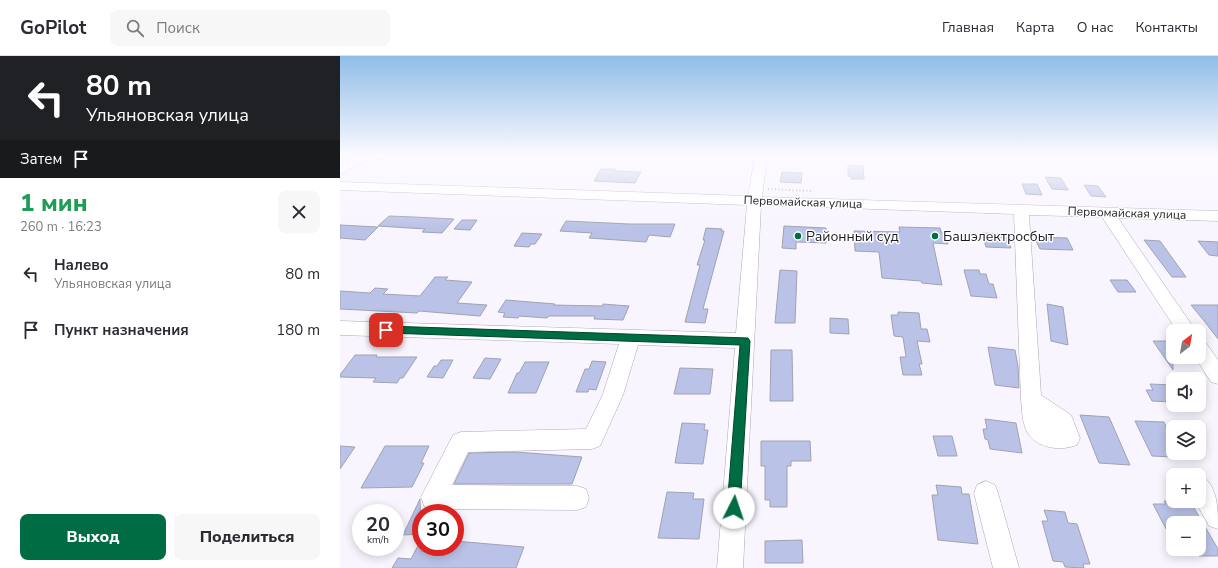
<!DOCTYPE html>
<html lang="ru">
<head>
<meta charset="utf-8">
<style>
  body { margin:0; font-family:"Nunito Sans",sans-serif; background:#f7f7f7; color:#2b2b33; height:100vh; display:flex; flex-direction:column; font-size:15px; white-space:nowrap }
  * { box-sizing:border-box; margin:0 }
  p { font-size:13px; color:#7c7c81 }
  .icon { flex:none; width:22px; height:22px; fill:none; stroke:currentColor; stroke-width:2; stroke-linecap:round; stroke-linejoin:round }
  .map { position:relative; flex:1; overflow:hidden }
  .drawer { display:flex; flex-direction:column; background:#fff; width:340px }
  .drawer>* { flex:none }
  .top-card { background:#202124; color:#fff; overflow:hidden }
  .needle { width:26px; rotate:31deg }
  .buttons { position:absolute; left:826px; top:268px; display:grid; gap:8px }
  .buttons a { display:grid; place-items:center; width:40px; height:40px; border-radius:8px; background:#fff; box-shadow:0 2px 10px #0003; font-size:20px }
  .speed { position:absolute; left:12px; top:448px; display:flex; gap:8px; font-size:20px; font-weight:700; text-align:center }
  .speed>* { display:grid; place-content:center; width:52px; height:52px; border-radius:50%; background:#fff; box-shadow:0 2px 10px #0003; line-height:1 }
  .speed small { font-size:10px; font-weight:400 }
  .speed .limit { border:6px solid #d22; background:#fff; color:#111 }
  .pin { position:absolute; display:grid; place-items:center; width:34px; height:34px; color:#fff; margin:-17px; border-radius:8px; box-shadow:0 2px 6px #0006 }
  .me { position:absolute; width:44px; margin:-22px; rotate:4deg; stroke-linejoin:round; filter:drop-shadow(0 0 3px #0008) }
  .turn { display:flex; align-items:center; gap:14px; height:84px; padding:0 20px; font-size:18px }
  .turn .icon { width:52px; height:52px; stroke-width:2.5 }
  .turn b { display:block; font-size:28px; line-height:34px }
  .then { display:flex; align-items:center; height:38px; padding:0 20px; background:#0003; gap:8px; font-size:15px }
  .round { display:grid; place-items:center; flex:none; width:42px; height:42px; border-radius:8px; background:#f7f7f7 }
  .overview { display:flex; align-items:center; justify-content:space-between; height:68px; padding:0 20px }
  h1 { font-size:24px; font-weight:800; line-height:30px; color:#1e9e55 }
  .button { display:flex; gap:8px; margin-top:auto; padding:8px 20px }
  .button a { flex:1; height:46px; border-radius:8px; background:#006c44; color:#fff; font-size:16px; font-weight:800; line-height:46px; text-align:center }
  .button a+a { background:#f7f7f7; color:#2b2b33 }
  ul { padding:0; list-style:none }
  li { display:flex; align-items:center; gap:12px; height:56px; padding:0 20px }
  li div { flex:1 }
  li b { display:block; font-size:15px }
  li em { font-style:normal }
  header { display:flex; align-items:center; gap:24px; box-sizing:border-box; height:56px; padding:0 20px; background:#fff; border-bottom:1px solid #e1e1e2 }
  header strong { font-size:19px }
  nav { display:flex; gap:22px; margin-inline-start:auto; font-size:14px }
  .search { width:280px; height:36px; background:#f7f7f7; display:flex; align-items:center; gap:10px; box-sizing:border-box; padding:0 14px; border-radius:8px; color:#7c7c81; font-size:15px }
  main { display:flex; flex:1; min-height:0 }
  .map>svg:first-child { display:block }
</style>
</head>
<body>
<header>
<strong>GoPilot</strong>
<div class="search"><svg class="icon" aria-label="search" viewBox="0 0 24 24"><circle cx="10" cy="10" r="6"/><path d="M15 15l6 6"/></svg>Поиск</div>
<nav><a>Главная</a><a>Карта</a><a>О нас</a><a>Контакты</a></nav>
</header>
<main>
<section class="drawer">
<div class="top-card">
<div class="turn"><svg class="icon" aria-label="left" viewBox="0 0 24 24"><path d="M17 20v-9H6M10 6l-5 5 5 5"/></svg><div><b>80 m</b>Ульяновская улица</div></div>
<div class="then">Затем<svg class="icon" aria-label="arrive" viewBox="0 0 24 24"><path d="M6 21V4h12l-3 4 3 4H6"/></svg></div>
</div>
<div class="overview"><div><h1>1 мин</h1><p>260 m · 16:23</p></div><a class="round"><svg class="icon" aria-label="close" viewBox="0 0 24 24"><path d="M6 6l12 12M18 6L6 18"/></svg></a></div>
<ul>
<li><svg class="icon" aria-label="left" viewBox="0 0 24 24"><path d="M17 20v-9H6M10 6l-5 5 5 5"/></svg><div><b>Налево</b><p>Ульяновская улица</p></div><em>80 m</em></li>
<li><svg class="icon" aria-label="arrive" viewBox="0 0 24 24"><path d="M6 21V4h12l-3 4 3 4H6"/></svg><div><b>Пункт назначения</b></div><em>180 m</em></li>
</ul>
<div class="button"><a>Выход</a><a>Поделиться</a></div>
</section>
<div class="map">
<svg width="878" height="512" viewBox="0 0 878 512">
  <rect width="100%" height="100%" fill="#f9f5ff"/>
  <g fill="#bac2e7" stroke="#9fa3b2">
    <polygon points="508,109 523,110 524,123 511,123 511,120 508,120"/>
    <polygon points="261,113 275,113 275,115 301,116 295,127 254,125"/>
    <polygon points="442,116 462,117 461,127 440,126"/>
    <polygon points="705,121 721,122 728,134 712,133"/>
    <polygon points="682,128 697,128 702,139 686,138"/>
    <polygon points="744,129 758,130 766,141 751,140"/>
    <polygon points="49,160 74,161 114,163 102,177 82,176 85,173 38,170"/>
    <polygon points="122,164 137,164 130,174 114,173"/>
    <polygon points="226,165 289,168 335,168 330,181 309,179 306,186 249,182 252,177 220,175"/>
    <polygon points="0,169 38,171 25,184 0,182"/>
    <polygon points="444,170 486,172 486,187 456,186 456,193 442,192"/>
    <polygon points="559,171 600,172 601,176 605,177 608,188 593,187 602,229 582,227 581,225 542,222 539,196 515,195 514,175 560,176"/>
    <polygon points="366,172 382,173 381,175 384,175 363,253 368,253 365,267 345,266 360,209 357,209 365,184 363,184"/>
    <polygon points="182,177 202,178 195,188 191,188 189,191 174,190"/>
    <polygon points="642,177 665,178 671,192 646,191"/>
    <polygon points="694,181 727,182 733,194 700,193"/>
    <polygon points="804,184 820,185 846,221 832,221"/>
    <polygon points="858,185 878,186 878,200 869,199"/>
    <polygon points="440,214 457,215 455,267 435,267"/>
    <polygon points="624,214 639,214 640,218 646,218 649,228 653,228 657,242 631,240"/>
    <polygon points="95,221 108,221 105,224 132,226 117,247 147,249 140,260 79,255 77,257 0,253 0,235 30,237 35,232 48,233 43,238 80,240"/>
    <polygon points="770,224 787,224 796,236 778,236"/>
    <polygon points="166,244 215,248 214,249 263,250 263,248 289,250 283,264 254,263 255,260 209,260 207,262 179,260 178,262 163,261 165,257 158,256"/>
    <polygon points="707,248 723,251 728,289 711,285"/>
    <polygon points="851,249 878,249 878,283 865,266"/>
    <polygon points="558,256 579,257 581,273 587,273 590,286 577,285 582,308 579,308 582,319 563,319 560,301 566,301 563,281 554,280 551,259 558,259"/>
    <polygon points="490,262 508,263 509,278 490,277"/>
    <polygon points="813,285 833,285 833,314"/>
    <polygon points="648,291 675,294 678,310 679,332 655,329"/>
    <polygon points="431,294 452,294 453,345 430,345"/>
    <polygon points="15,299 37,299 36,301 77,301 63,322 60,322 57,327 33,326 36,322 0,321 0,319"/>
    <polygon points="145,302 161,303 150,323 133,322"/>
    <polygon points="101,304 113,304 103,322 87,321 94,310 97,310"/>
    <polygon points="252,305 266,306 256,334 249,333 248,336 236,336 245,313 249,313"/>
    <polygon points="185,306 209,306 196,337 168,337 177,317 179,317"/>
    <polygon points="340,312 373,313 370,338 334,338"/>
    <polygon points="810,328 833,329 833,346 812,345 806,334 813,334"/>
    <polygon points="740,359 769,361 790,409 759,407"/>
    <polygon points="645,363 676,367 682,397 650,393 648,384 645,383 643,373 647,373"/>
    <polygon points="795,365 824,366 827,373 833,373 833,401 812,400"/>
    <polygon points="342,367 365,368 364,374 368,374 363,408 335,407"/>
    <polygon points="593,380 612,380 617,400 598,400"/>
    <polygon points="421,385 470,385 471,405 451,405 451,410 447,410 447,451 430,451 430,444 425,444 425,410 421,410"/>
    <polygon points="0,390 15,391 0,413"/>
    <polygon points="45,390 89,390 81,407 84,407 72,431 21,432"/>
    <polygon points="176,396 242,401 232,428 114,428 129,397"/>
    <polygon points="596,429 621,431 622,438 629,438 638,488 598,484 592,439 598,439"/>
    <polygon points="327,436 354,437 353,443 364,443 359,483 318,482"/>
    <polygon points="80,443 81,478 63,479"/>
    <polygon points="824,445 850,445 878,493 878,500 859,500 859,467 833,467 833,486 813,448 826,448"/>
    <polygon points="704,454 725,456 728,467 737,468 750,508 743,508 744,512 725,511 723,506 713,505 702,465 708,465"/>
    <polygon points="81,484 81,495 108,497 111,491 115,491 115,485 184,491 176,512 52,512 58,502 71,503"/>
    <polygon points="462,484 463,507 425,507 425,485"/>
  </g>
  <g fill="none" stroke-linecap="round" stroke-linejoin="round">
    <defs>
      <g id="minor">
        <polygon points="15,100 30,100 29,103 0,118 0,109"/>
        <path d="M 415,100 L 427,100 L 422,141 L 878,155 L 878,165 L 778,162 L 856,275 L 837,275 L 762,161 L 689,159 L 701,339 L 731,359 L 740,382 L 737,389 C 719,396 692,392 685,371 C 682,363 682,352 681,343 L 674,158 L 421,149 L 403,512 L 377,512 L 395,292 L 298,289 L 283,339 L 260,390 L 252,393 L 128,396 L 112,429 L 237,430 L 246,433 L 249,442 L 246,451 L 237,454 L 93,453 L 84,450 L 81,441 L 113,379 L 121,376 L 246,373 L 263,338 L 279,288 L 0,279 L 0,265 L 396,277 L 407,149 L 0,134 L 0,126 L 408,140 Z"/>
        <polygon points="859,284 866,287 878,304 878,328 871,326 855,301 859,301"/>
        <path d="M 859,418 C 878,428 878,452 878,473 L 869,470 L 855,445 L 859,445 L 859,419 L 857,419 Z"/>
        <polygon points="646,425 655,429 658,437 679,512 653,512 634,437 637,429"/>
      </g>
    </defs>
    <use href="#minor" stroke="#ada7b6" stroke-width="1"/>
    <g stroke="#b1aeb6" stroke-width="2" stroke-dasharray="1 2.5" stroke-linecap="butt">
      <polyline points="35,106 44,100"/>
      <polyline points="428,133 471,135"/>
    </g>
    <use href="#minor" fill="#fff" fill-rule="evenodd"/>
  </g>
  <linearGradient id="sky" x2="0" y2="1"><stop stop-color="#90bde8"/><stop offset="0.58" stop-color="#fcfaff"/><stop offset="1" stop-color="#fcfaff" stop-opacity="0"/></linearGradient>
  <rect width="878" height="172" fill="url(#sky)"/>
  <polygon fill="#006c44" stroke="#00462c" points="46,270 408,282 410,285 400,452 398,456 394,458 389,456 387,452 400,289 46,277 41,274"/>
  <g fill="#006c44" stroke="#fff" stroke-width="1.5">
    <circle cx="458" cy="180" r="4"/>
    <circle cx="595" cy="180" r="4"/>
  </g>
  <g text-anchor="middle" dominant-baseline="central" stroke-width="3" stroke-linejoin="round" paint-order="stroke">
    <g font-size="12" fill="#1d1b20" stroke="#fff">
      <text transform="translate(463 146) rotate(2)">Первомайская улица</text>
      <text transform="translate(787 157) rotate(2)">Первомайская улица</text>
    </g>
    <g font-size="14" fill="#1d1b20" stroke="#fff" text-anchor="start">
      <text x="466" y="180">Районный суд</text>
      <text x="603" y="180">Башэлектросбыт</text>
    </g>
  </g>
</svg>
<div class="buttons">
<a><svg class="needle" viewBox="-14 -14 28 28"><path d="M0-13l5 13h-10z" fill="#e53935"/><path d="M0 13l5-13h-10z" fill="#7c7c81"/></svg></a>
<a><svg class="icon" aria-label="sound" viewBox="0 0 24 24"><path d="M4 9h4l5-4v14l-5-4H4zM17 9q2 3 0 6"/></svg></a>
<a><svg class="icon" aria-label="layers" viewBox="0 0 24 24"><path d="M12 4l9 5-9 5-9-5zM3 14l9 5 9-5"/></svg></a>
<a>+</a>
<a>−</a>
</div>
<div class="speed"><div>20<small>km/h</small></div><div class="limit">30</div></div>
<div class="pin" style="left:46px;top:274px;background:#d93025"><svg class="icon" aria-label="arrive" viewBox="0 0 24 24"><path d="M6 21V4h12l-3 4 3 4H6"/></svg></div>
<svg class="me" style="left:394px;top:452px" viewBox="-20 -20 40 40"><circle r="19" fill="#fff"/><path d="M0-13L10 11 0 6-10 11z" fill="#006c44"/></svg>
</div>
</main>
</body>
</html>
